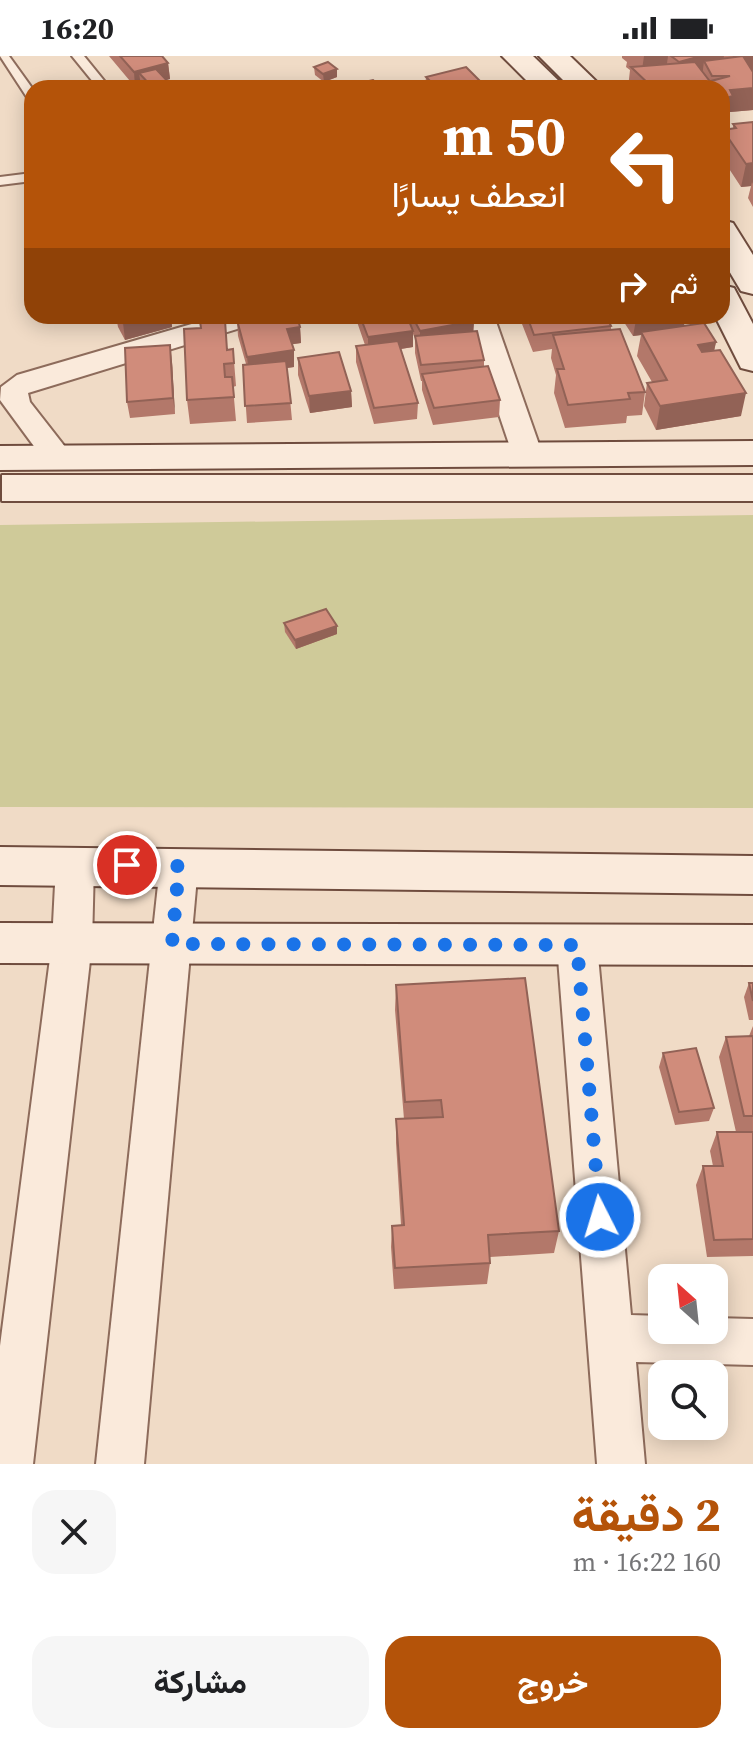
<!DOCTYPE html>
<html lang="ar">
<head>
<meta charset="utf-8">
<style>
  body { margin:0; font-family:"Source Serif 4",Vazirmatn,serif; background:#f6f6f6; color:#202124; direction:rtl; height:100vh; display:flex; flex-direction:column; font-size:30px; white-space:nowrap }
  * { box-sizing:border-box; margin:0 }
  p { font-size:26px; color:#757577 }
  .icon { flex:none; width:44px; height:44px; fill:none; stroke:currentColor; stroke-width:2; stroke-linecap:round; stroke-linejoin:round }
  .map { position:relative; height:1408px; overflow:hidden; direction:ltr }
  .panel { display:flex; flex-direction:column; background:#fff; flex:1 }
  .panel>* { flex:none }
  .top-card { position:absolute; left:24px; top:24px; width:706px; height:244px; border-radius:24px; box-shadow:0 4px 20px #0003; direction:rtl; background:#b45309; color:#fff; overflow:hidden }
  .needle { width:52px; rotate:333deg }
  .buttons { position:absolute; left:648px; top:1208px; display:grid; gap:16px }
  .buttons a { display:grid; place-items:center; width:80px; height:80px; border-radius:16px; background:#fff; box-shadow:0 4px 20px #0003; font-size:40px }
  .pin { position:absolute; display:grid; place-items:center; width:68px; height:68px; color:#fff; margin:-34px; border:4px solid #fff; border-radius:50%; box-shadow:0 2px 8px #0007 }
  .me { position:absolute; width:88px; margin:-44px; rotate:355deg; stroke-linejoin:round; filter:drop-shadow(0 0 6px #0008) }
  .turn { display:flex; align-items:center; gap:28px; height:168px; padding:0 32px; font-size:36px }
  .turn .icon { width:104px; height:104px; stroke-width:2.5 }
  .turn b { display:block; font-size:56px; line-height:68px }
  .then { display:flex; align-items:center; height:76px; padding:0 32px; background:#0003; gap:16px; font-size:30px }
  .round { display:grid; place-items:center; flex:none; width:84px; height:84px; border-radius:24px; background:#f6f6f6 }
  .headline { display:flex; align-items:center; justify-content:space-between; height:136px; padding:0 32px }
  h1 { font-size:48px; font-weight:700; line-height:60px; color:#b45309 }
  .button { display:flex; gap:16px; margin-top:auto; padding:16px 32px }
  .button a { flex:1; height:92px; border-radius:24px; background:#b45309; color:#fff; font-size:32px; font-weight:700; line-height:92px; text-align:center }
  .button a+a { background:#f6f6f6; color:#202124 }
  .status { display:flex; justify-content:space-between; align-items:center; height:56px; padding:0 40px; background:#fff; direction:ltr }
  .status svg { height:22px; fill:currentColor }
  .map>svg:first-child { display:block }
</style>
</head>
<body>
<div class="status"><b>16:20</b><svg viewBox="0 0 49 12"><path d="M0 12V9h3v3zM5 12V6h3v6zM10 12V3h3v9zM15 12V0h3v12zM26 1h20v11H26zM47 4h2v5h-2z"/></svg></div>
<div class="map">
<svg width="753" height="1408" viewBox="0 0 753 1408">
  <rect width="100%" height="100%" fill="#f0dbc6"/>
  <polygon fill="#cfca99" points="753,459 753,752 0,751 0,469"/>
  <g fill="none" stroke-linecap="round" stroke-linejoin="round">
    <defs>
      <g id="lane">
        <polygon points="0,0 9,0 32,32 32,44 28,43"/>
        <polygon points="72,0 84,0 110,32 98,32"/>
        <polygon points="32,117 32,125 0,129 0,121"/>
      </g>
      <g id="street">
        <polygon points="219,260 264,260 260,266 28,337 30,346 73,401 69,408 58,411 47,408 0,344 1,331 17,319"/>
        <polygon points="466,260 494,260 542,397 538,404 527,407 516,404 512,397"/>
        <polygon points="75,793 88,798 94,809 92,887 33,1408 0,1408 0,1290 52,887 56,809 62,798"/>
        <polygon points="179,794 192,799 198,810 144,1408 96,1408 160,810 166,799"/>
        <polygon points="577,872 591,877 597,889 631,1259 662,1260 662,1274 714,1274 714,1262 753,1263 753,1309 636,1306 645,1408 597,1408 557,889 563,877"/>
      </g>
      <g id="secondary">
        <polygon points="502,0 533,0 566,32 534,32"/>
        <polygon points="539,0 570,0 603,32 571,32"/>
        <polygon points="722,164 733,167 753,199 753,238 741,235 722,203"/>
        <polygon points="722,229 734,232 753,268 753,315 741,312 715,260 722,260"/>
        <polygon points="753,385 753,409 0,414 0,390"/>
        <rect x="2" y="419" width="751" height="26"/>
        <polygon points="0,791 753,800 753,838 0,829"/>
        <polygon points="0,867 753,869 753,909 0,907"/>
      </g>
    </defs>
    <use href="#lane" stroke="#8d6b5b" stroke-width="4"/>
    <use href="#street" stroke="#8d6b5b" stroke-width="4"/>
    <use href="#secondary" stroke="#6f4c3e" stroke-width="4"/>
    <use href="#lane" fill="#faeadb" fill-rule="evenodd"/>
    <use href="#street" fill="#faeadb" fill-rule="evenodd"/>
    <use href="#secondary" fill="#faeadb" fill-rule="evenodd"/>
  </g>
  <g fill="#b3786a">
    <polygon points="109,0 162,0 168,7 170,23 166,24 174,32 141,32 141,30 135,31"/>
    <polygon points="622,0 753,0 753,14 752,14 753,16 753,54 730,56 728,62 722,32 628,32 630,14 626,11 627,6 622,2"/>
    <polygon points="314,11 337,13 337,21 324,26 315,19"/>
    <polygon points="426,21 487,32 425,32"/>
    <polygon points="753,66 753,151 748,142 751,130 741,131 722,102 723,74 733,73 733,68"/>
    <polygon points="116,260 171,260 172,271 125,284 118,271"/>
    <polygon points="355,260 471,260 474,265 473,276 484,304 484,311 500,344 499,361 433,369 422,334 422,325 421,325 415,297 415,282 413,278 413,291 401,293 418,347 417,363 374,368 356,306 356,290 365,289"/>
    <polygon points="522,260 606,260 611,270 611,274 645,336 642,359 627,360 626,367 565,372 554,337 556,319 551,302 552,293 533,296 522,268"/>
    <polygon points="620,260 685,260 684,270 716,286 714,294 741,360 656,374 644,350 647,327 652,326 637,300 641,279 633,280"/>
    <polygon points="237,264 300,271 301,287 292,288 294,311 287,312 292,364 247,367 243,309 246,308 238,280"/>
    <polygon points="233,293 236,330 233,331 236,365 190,368 187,344 227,294"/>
    <polygon points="298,302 351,335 352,351 310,357 298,319"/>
    <polygon points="172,306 175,358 130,362 127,346"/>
    <polygon points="284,567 337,578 296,593 285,576"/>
    <polygon points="749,927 753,927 753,964 749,964 744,941"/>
    <polygon points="396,929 559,1175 554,1197 490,1201 490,1207 487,1228 394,1233 391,1191 392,1170 401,1169 396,1087 396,1063 404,1063 395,954"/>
    <polygon points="753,970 753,1200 707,1201 696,1129 703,1110 713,1110 710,1095 717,1076 736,1076 719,1001 726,981 749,980"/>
    <polygon points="663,997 714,1052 709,1065 675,1069 659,1011"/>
  </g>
  <g fill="#926256">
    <polygon points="644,0 668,0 666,15 641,21"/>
    <polygon points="701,0 724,0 721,15 704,5 702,21 679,6"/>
    <polygon points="733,0 753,0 753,14 730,16"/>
    <polygon points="168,7 170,23 149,28 139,17 141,30 135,31 134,16"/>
    <polygon points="337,13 337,21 324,26 323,18"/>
    <polygon points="753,32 753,54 730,56 728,62 722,64 722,43 730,34"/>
    <polygon points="753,107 753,128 752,126 751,130 741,131 746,108"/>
    <polygon points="150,260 171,260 172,271 125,284 123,267"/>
    <polygon points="655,260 685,260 684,270 641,276 641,279 633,280 636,264"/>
    <polygon points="474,265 473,282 420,292 420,275"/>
    <polygon points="300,271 301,287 287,289 287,273"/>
    <polygon points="413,275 413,291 368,298 368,281"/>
    <polygon points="716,286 711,310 698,289"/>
    <polygon points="170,289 172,306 175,358 173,342"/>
    <polygon points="294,294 294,311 249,317 247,301"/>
    <polygon points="351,335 352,351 310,357 309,340"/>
    <polygon points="746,337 741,360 656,374 660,350"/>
    <polygon points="337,570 337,578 296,593 295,584"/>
  </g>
  <g fill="#d08c7b" stroke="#926256" stroke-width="2">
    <polygon points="120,0 162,0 168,7 134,16"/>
    <polygon points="671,0 701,0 679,6"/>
    <polygon points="743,0 753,16 753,32 730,34 733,40 722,43 722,32 715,32 711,25 730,20 712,20 704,5"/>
    <polygon points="328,6 337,13 323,18 314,11"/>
    <polygon points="695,6 715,32 653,32 631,11"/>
    <polygon points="466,11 487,32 432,32 436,31 426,21"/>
    <polygon points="156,13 174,32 153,32 139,17"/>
    <polygon points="373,24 381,31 359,32 355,28"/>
    <polygon points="753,66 753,107 746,108 723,74 736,72 733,68"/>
    <polygon points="118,260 150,260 123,267"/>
    <polygon points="266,260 297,260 300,271 287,273 294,294 247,301 237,264"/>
    <polygon points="360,260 407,260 413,275 368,281"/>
    <polygon points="412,260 471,260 474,265 420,275"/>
    <polygon points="527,260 606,260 611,270 534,279"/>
    <polygon points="633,260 655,260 636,264"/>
    <polygon points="225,264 227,294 233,293 234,307 224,308 225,321 232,321 234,341 187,344 184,273 201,272 200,265"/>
    <polygon points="704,267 716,286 698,289 702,296 720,294 746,337 660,350 647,327 667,324 641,276"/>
    <polygon points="620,273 645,336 628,337 630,343 568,349 557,313 564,313 553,279"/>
    <polygon points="477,275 484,304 421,309 415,280"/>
    <polygon points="398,285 418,347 374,352 356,290"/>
    <polygon points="170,289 173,342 127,346 125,292"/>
    <polygon points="339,296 351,335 309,340 298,302"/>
    <polygon points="286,305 291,347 245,350 243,309"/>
    <polygon points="488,310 500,344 434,352 422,318"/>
    <polygon points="326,553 337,570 295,584 284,567"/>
    <polygon points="525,922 559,1175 488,1179 490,1207 395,1212 392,1170 404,1169 396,1063 443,1061 441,1044 405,1046 396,929"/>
    <polygon points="749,927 753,927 753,945"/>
    <polygon points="753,980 753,1060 744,1060 726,981"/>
    <polygon points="696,992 714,1052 679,1056 663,997"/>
    <polygon points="717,1076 753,1076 753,1183 714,1184 703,1110 723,1110"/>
  </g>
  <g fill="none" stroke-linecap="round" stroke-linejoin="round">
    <polyline stroke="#1a73e8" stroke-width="14" stroke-dasharray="0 25.2" points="127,809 179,810 172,888 577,889 600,1161"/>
  </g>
</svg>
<div class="buttons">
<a><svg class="needle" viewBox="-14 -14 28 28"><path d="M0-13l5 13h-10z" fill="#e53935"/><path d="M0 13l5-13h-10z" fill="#757577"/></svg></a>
<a><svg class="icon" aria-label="search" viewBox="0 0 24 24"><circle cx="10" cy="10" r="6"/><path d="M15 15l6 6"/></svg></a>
</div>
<div class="pin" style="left:127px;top:809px;background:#d93025"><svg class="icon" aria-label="arrive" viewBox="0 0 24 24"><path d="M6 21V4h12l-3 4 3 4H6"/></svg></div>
<svg class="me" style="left:600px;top:1161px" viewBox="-20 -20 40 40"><circle r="17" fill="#1a73e8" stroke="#fff" stroke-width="3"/><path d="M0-11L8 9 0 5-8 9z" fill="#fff"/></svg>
<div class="top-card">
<div class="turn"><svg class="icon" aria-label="left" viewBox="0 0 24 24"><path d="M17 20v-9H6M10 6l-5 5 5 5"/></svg><div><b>50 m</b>انعطف يسارًا</div></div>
<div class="then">ثم<svg class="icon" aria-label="right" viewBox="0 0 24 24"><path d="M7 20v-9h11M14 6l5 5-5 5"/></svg></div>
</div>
</div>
<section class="panel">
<div class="headline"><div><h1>2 دقيقة</h1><p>160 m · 16:22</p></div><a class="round"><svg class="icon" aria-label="close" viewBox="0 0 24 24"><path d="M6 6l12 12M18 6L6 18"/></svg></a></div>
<div class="button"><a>خروج</a><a>مشاركة</a></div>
</section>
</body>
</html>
